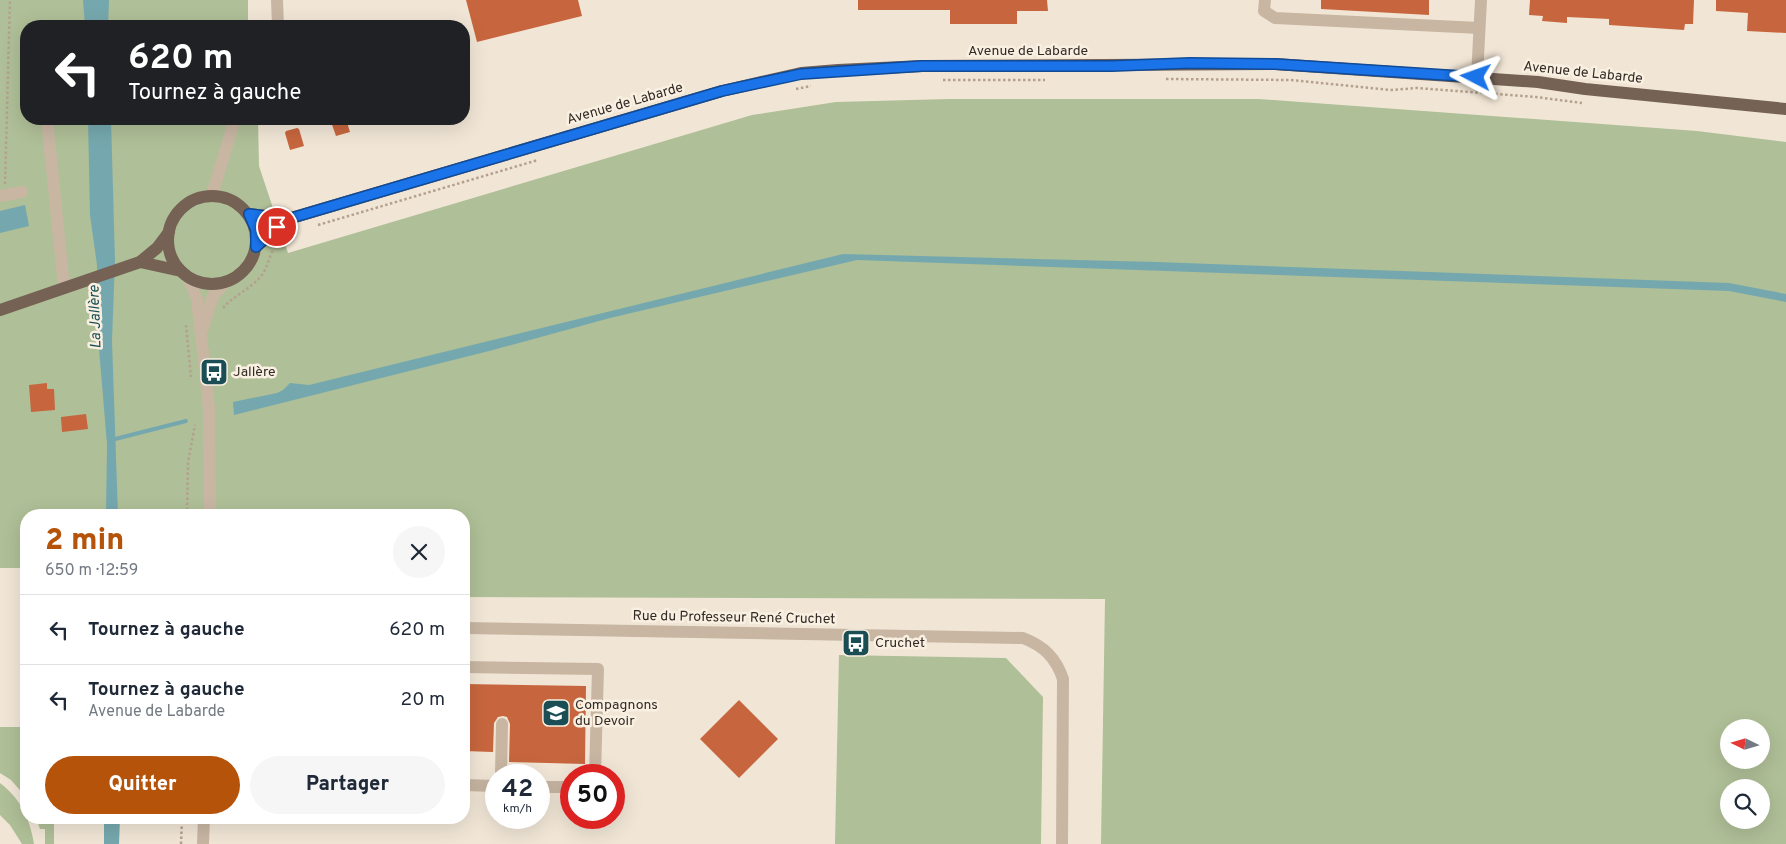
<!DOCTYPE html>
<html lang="fr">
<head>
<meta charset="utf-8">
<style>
  body { margin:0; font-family:Overpass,sans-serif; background:#f6f6f7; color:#1f2937; height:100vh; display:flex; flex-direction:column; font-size:19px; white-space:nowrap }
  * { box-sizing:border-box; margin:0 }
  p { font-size:16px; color:#747a83 }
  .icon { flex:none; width:28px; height:28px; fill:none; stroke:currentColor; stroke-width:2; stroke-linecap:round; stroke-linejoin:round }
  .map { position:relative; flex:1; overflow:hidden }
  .details { position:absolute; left:20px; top:509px; width:450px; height:315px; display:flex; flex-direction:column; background:#fff; border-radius:20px; box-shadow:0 5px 20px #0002 }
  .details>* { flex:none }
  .top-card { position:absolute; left:20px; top:20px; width:450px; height:105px; border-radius:20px; box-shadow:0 5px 20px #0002; background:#202124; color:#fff; overflow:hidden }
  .needle { width:32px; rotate:275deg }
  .fabs { position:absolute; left:1720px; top:719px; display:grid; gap:10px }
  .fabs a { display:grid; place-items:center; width:50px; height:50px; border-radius:50%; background:#fff; box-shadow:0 5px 20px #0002; font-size:25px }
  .speed { position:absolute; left:485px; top:764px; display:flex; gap:10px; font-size:25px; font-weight:700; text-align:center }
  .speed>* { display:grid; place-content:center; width:65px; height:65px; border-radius:50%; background:#fff; box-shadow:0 5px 20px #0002; line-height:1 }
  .speed small { font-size:12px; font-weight:400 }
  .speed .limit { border:8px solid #d22; background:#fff; color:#111 }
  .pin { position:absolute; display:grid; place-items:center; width:42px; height:42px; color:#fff; margin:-21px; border:2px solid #fff; border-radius:50%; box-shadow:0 1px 5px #0007 }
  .me { position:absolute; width:55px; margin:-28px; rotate:274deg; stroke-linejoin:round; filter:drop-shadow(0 0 4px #0008) }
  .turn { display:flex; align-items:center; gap:18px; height:105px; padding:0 25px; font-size:22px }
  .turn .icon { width:65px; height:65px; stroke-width:2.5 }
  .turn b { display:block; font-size:35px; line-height:42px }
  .round { display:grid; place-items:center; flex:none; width:52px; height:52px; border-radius:26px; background:#f6f6f7 }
  .headline { display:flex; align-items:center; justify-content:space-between; height:85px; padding:0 25px }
  h1 { font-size:30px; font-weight:800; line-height:38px; color:#b45309 }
  .button { display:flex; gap:10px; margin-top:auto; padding:10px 25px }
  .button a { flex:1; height:58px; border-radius:30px; background:#b45309; color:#fff; font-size:20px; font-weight:800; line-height:58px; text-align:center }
  .button a+a { background:#f6f6f7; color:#1f2937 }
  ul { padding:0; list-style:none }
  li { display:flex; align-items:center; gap:15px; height:70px; padding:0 25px; border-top:1px solid #e0e1e3 }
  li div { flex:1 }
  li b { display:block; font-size:19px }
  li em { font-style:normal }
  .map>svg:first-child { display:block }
</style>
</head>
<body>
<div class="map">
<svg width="1786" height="844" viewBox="0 0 1786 844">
  <rect width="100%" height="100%" fill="#f1e6d6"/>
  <g fill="#afbf97" fill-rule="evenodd">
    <path d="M 0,0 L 248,0 L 248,26 L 26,26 L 26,119 L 258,119 L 259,166 L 288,253 L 752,115 L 836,102 L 949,99 L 1259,99 L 1697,131 L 1786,142 L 1786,844 L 1101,844 L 1105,599 L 464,597 L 464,515 L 26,515 L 26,572 L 23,568 L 0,568 ZM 1729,728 L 1761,728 L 1761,760 L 1729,760 ZM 1729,788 L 1761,788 L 1761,820 L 1729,820 Z"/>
    <polygon points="839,655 1006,658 1043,697 1041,844 835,844"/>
    <polygon points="0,727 26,727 26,797 11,780 0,773"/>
    <path d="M 0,783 C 21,799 30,819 34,844 L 22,844 L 10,825 L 0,815 Z"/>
    <polygon points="36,818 54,818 54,844 45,844 45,829 40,829"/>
  </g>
  <g fill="#75a8ae">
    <polygon points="83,0 109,0 108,26 85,26"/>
    <polygon points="88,119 111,119 115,260 112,341 118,515 106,515 107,444 99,349 97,265 90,215"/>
    <polygon points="25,205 29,226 0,233 0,211"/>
    <polygon points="843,254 1157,262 1729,283 1786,294 1786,302 1729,291 857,260 610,318 493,350 234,415 233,402 277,393 283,390 290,383 309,385"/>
    <polygon points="104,818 120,818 119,844 104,844"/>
  </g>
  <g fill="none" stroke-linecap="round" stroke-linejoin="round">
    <polyline stroke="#75a8ae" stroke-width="4" points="111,440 186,421"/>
  </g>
  <g fill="#c7663e">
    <polygon points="466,0 578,0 582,16 477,42"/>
    <polygon points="858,0 1047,0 1048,11 1017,11 1017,24 950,24 950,10 858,10"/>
    <polygon points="1321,0 1429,0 1429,15 1321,9"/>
    <polygon points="1530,0 1694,0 1693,24 1685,24 1684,30 1609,25 1609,19 1567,17 1567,23 1542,21 1543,16 1529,15"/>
    <polygon points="1716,0 1786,0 1786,33 1747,31 1748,13 1716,11"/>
    <polygon points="330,119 346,119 350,132 336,136"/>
    <polygon points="297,128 299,129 304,146 290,150 285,133 286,131"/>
    <polygon points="47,383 47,389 54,389 55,410 31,412 29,385"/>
    <polygon points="86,414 88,429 62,432 61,417"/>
    <polygon points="464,684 586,686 585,764 509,762 510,724 507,717 503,716 498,717 494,723 493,752 464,751"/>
    <polygon points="739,700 778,739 739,778 700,739"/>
  </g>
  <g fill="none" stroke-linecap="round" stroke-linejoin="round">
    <g stroke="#b4a08d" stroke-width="2.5" stroke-dasharray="2.5 2.5" stroke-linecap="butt">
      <polyline points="1166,79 1291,80 1391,90 1417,88 1536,97 1582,103"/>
      <polyline points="943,80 1045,80"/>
      <polyline points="796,89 811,86"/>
      <polyline points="5,184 10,0"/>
      <polyline points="318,225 538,160"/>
      <path d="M 223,308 C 234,295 251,289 262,275 C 267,268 269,258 273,250"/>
      <polyline points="186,325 191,377"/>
      <polyline points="187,515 188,462 195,425"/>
      <polyline points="181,844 182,818"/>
    </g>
    <g stroke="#c8b6a3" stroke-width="12">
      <polyline points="277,0 278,26"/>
      <polyline points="1265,0 1264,11 1275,18 1479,28"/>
      <polyline points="1477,77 1481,0"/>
      <polyline points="47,119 64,287"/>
      <polyline points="212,195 235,119"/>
      <polyline points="0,196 22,192"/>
      <polyline points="188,277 197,299 209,408 210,515"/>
      <polyline points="203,328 213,296 226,282"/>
      <path d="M 464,628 L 1023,638 C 1044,646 1056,658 1063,679 L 1062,844"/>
      <polyline points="464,667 598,669 595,775"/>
      <polyline points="501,775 502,724"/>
      <polyline points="464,785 496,786"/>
      <polyline points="539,787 571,787"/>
      <polyline points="203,844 204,818"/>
    </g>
    <g stroke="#756255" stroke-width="12">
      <circle cx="212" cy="240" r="44"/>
      <polyline points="249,214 288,219 722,91 801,73 838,70 922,66 1275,64 1538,82 1585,89 1786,109"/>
      <polyline points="256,247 288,219"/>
      <polyline points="140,262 181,271"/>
      <polyline points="0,310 140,262 157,248 169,232"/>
    </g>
  </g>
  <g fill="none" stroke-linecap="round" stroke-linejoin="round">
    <defs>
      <polyline id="route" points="277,227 256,247 256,230 249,214 288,219 722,91 801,74 922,66 1112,66 1190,63 1275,64 1476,77"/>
    </defs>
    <use href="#route" stroke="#114b97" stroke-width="12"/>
    <use href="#route" stroke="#1a73e8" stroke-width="9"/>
  </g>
  <defs>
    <symbol id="bus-square" viewBox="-11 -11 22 22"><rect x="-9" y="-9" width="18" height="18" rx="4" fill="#1a4e54" stroke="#f9f0e2"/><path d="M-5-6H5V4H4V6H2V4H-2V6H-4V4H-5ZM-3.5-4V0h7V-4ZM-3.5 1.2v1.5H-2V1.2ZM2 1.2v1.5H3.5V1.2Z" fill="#fff"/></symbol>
    <symbol id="university-square" viewBox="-11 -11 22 22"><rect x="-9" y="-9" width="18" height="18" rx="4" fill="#1a4e54" stroke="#f9f0e2"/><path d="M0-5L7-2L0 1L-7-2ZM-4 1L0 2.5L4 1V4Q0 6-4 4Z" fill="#fff"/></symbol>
  </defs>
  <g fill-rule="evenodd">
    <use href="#bus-square" x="198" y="356" width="32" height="32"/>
    <use href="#bus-square" x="840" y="627" width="32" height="32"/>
    <use href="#university-square" x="540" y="697" width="32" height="32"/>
  </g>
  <g text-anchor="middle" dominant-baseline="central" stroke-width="5" stroke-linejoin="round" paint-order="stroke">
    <g font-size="14" fill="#332a25" stroke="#f9f0e2">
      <text x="1028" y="51">Avenue de Labarde</text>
      <text transform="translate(1583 73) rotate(6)">Avenue de Labarde</text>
      <text transform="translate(625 104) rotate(-16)">Avenue de Labarde</text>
      <text transform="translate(734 618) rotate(1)">Rue du Professeur René Cruchet</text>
    </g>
    <g font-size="14" fill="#332a25" stroke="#f9f0e2" text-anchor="start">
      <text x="233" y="372">Jallère</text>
      <text x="875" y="643">Cruchet</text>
      <text x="575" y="705">Compagnons<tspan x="575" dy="16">du Devoir</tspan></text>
    </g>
    <g font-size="15" font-style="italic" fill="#1a4e54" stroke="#f9f0e2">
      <text transform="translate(96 317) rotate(-92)">La Jallère</text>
    </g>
  </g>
</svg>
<div class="fabs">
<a><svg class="needle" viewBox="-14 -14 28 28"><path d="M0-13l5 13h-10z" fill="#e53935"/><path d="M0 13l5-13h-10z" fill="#747a83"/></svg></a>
<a><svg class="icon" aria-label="search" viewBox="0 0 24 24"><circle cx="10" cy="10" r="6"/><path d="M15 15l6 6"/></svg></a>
</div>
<div class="speed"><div>42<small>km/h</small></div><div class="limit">50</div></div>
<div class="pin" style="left:277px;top:227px;background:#d93025"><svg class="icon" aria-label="arrive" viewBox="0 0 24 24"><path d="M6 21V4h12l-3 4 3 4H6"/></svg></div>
<svg class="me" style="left:1476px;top:77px" viewBox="-20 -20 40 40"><path d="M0-17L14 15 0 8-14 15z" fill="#1a73e8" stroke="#fff" stroke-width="4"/></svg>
<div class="top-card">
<div class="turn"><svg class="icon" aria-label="left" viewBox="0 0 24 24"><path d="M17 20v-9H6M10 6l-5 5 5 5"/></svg><div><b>620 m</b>Tournez à gauche</div></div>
</div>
<section class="details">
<div class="headline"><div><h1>2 min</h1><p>650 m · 12:59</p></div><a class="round"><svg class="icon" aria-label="close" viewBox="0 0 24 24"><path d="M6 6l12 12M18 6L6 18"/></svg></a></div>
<ul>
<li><svg class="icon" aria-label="left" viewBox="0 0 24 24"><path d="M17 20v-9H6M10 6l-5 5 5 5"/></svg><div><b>Tournez à gauche</b></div><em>620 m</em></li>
<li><svg class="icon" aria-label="left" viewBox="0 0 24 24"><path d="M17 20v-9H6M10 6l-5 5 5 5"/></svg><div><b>Tournez à gauche</b><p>Avenue de Labarde</p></div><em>20 m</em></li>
</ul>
<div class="button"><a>Quitter</a><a>Partager</a></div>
</section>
</div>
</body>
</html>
